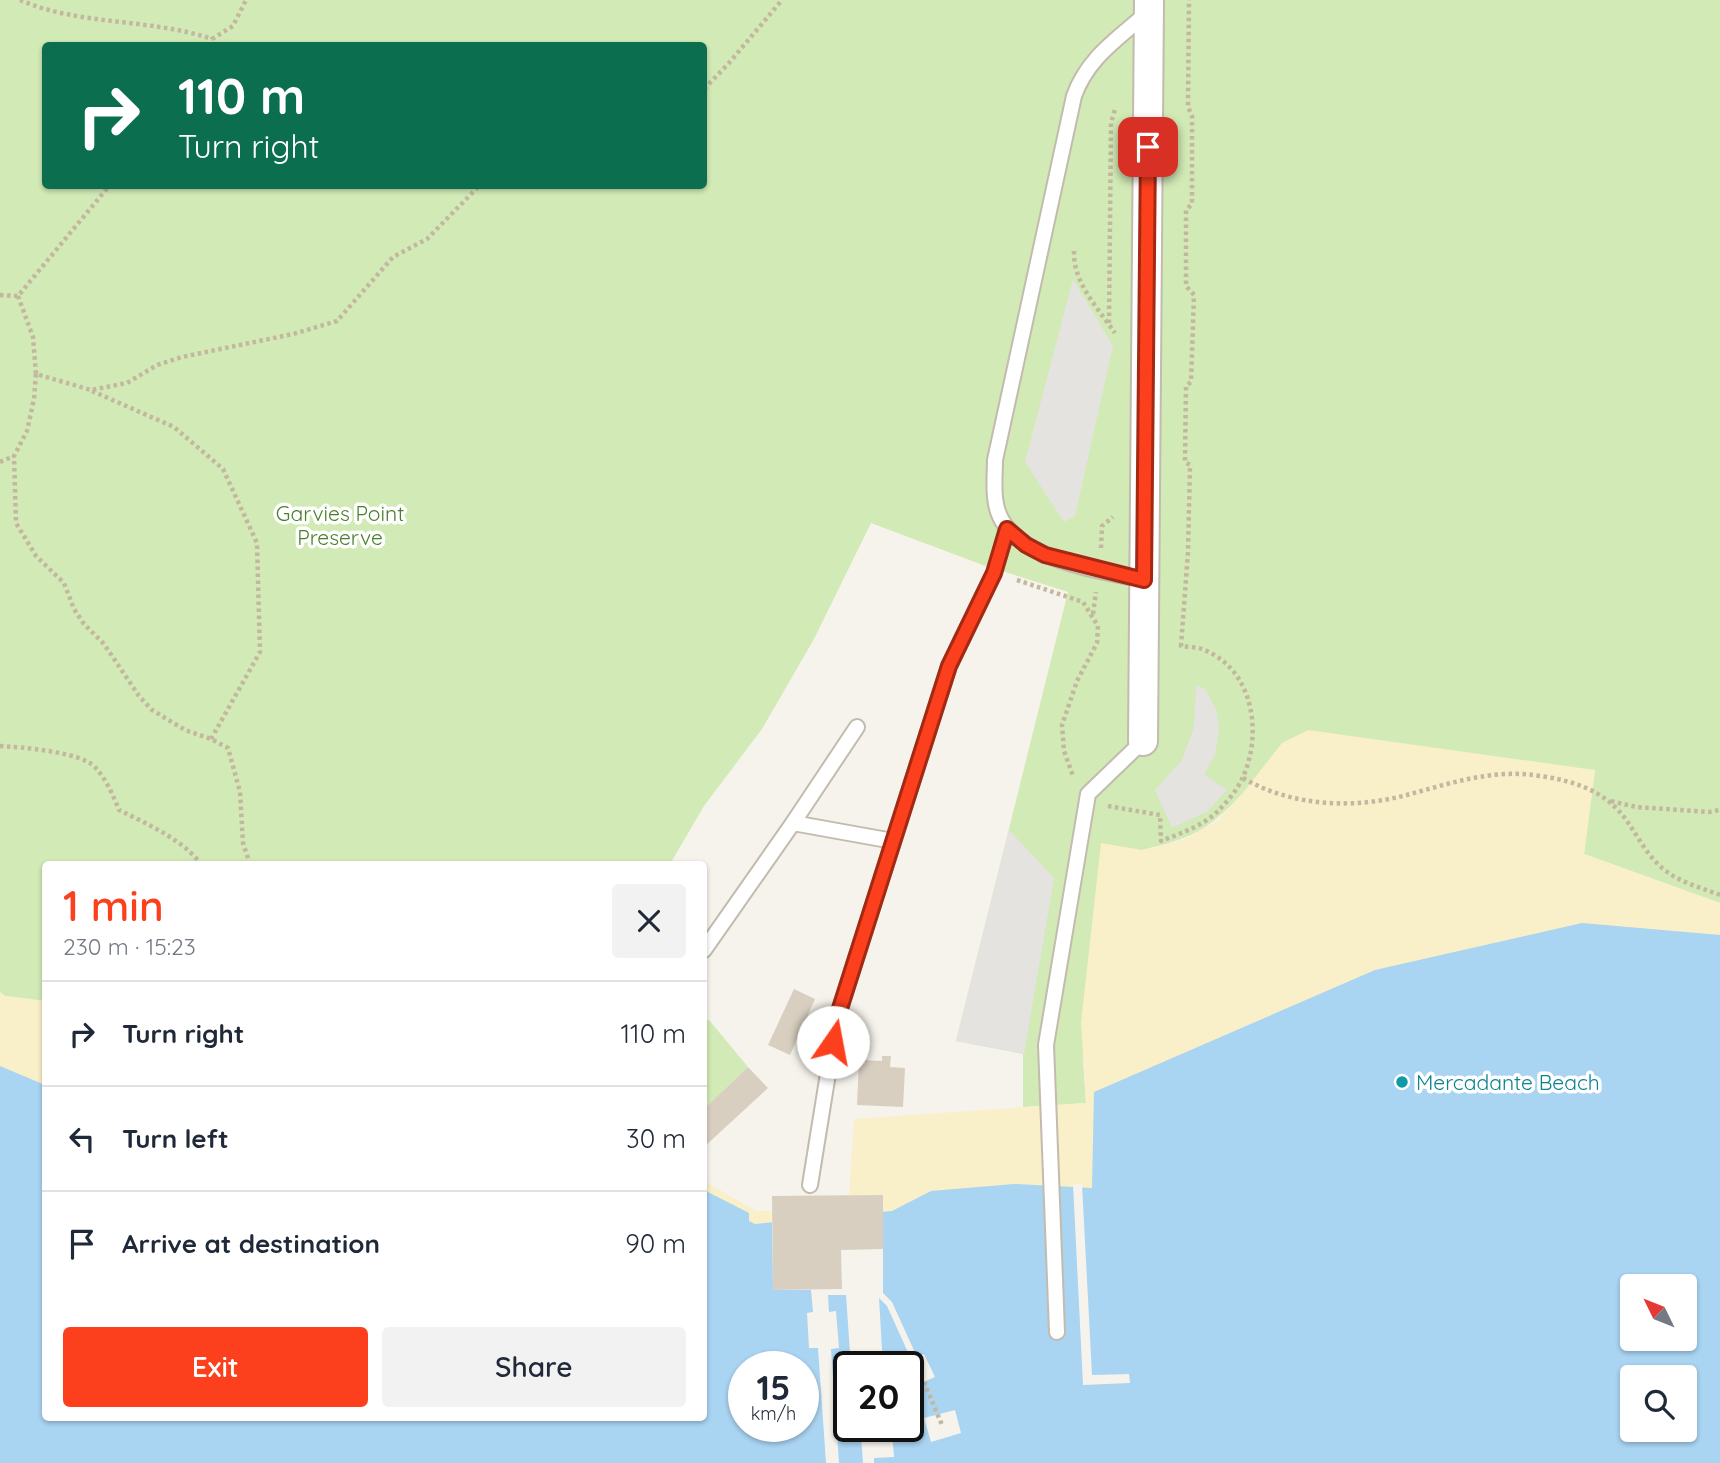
<!DOCTYPE html>
<html lang="en">
<head>
<meta charset="utf-8">
<style>
  body { margin:0; font-family:Quicksand,sans-serif; background:#f2f2f3; color:#1f2937; height:100vh; display:flex; flex-direction:column; font-size:26px; white-space:nowrap }
  * { box-sizing:border-box; margin:0 }
  p { font-size:23px; color:#747a83 }
  .icon { flex:none; width:38px; height:38px; fill:none; stroke:currentColor; stroke-width:2; stroke-linecap:round; stroke-linejoin:round }
  .map { position:relative; flex:1; overflow:hidden }
  .side { position:absolute; left:42px; top:861px; width:665px; height:560px; display:flex; flex-direction:column; background:#fff; border-radius:7px; box-shadow:0 2px 5px #0004 }
  .side>* { flex:none }
  .guide { position:absolute; left:42px; top:42px; width:665px; height:147px; border-radius:7px; box-shadow:0 2px 5px #0004; background:#0b6e4f; color:#fff; overflow:hidden }
  .needle { width:46px; rotate:313deg }
  .tools { position:absolute; left:1620px; top:1274px; display:grid; gap:14px }
  .tools a { display:grid; place-items:center; width:77px; height:77px; border-radius:7px; background:#fff; box-shadow:0 2px 5px #0004; font-size:35px }
  .speed { position:absolute; left:728px; top:1351px; display:flex; gap:14px; font-size:35px; font-weight:700; text-align:center }
  .speed>* { display:grid; place-content:center; width:91px; height:91px; border-radius:50%; background:#fff; box-shadow:0 2px 5px #0004; line-height:1 }
  .speed small { font-size:18px; font-weight:400 }
  .speed .limit { border:4px solid #111; border-radius:10px; background:#fff; color:#111 }
  .pin { position:absolute; display:grid; place-items:center; width:60px; height:60px; color:#fff; margin:-30px; border-radius:14px; box-shadow:0 4px 10px #0006 }
  .me { position:absolute; width:77px; margin:-38px; rotate:12deg; stroke-linejoin:round; filter:drop-shadow(0 0 5px #0008) }
  .turn { display:flex; align-items:center; gap:24px; height:147px; padding:0 21px; font-size:32px }
  .turn .icon { width:91px; height:91px; stroke-width:2.5 }
  .turn b { display:block; font-size:49px; line-height:60px }
  .round { display:grid; place-items:center; flex:none; width:74px; height:74px; border-radius:7px; background:#f2f2f3 }
  .overview { display:flex; align-items:center; justify-content:space-between; height:119px; padding:0 21px }
  h1 { font-size:42px; font-weight:600; line-height:52px; color:#fc3f1d }
  .cta { display:flex; gap:14px; margin-top:auto; padding:14px 21px }
  .cta a { flex:1; height:80px; border-radius:7px; background:#fc3f1d; color:#fff; font-size:28px; font-weight:600; line-height:80px; text-align:center }
  .cta a+a { background:#f2f2f3; color:#1f2937 }
  ul { padding:0; list-style:none }
  li { display:flex; align-items:center; gap:21px; height:105px; padding:0 21px; border-top:2px solid #e0e1e3 }
  li div { flex:1 }
  li b { display:block; font-size:26px }
  li em { font-style:normal }
  .map>svg:first-child { display:block }
</style>
</head>
<body>
<div class="map">
<svg width="1720" height="1463" viewBox="0 0 1720 1463">
  <rect width="100%" height="100%" fill="#f6f3ec"/>
  <g fill="#d2eab5" fill-rule="evenodd">
    <path d="M 0,0 L 1720,0 L 1720,903 L 1584,854 L 1595,770 L 1242,794 C 1206,832 1192,838 1142,850 L 1083,1061 L 1086,1103 L 1023,1107 L 1023,1054 L 956,1041 L 1068,592 L 983,565 L 871,523 L 814,639 L 762,729 L 704,806 L 670,864 L 46,864 L 45,1001 L 5,996 L 0,992 ZM 46,46 L 704,46 L 704,186 L 46,186 Z"/>
    <polygon points="709,1020 748,1067 704,1109 704,1021"/>
  </g>
  <g fill="#f9efc9">
    <polygon points="1308,730 1595,770 1584,854 1720,903 1720,1136 908,1367 704,1368 704,1181 756,1211 772,1211 772,1196 849,1195 854,1119 1086,1103 1081,1022 1101,843 1142,850 1183,840 1217,821 1242,794 1282,743"/>
    <polygon points="0,992 5,996 45,1001 45,1208 0,1182"/>
  </g>
  <g fill="#e5e3e0">
    <polygon points="1073,279 1113,346 1075,516 1064,522 1025,462"/>
    <polygon points="1196,685 1205,689 1216,709 1219,729 1215,755 1204,774 1227,790 1208,811 1172,828 1155,790 1182,760 1194,727"/>
    <polygon points="1009,830 1054,878 1024,1054 956,1041"/>
  </g>
  <path fill="#a9d4f2" fill-rule="evenodd" d="M 1582,923 L 1720,935 L 1720,1463 L 0,1463 L 0,1066 L 45,1085 L 46,1418 L 704,1418 L 704,1190 L 749,1213 L 749,1221 L 755,1224 L 892,1211 L 931,1191 L 1014,1184 L 1092,1188 L 1094,1092 L 1375,970 ZM 1633,1286 L 1685,1286 L 1685,1339 L 1633,1339 ZM 744,1367 L 803,1367 L 803,1426 L 744,1426 ZM 849,1367 L 908,1367 L 908,1426 L 849,1426 ZM 1633,1377 L 1685,1377 L 1685,1430 L 1633,1430 Z"/>
  <g fill="#f6f3ec">
    <polygon points="1073,1184 1082,1184 1092,1375 1129,1374 1130,1383 1083,1385"/>
    <polygon points="883,1209 883,1293 892,1302 917,1357 924,1354 935,1377 914,1386 908,1374 908,1367 905,1367 903,1363 911,1359 887,1306 879,1298 883,1367 851,1367 846,1295 828,1295 829,1312 836,1311 839,1348 831,1349 839,1463 826,1463 818,1348 809,1348 807,1313 813,1312 811,1290 773,1290 772,1219"/>
    <polygon points="955,1410 961,1433 931,1442 924,1418"/>
    <polygon points="867,1426 878,1426 879,1434 892,1433 894,1457 874,1458 874,1463 863,1463 861,1435 868,1434"/>
  </g>
  <g fill="#d8cfc1">
    <polygon points="794,989 815,999 790,1055 768,1045"/>
    <polygon points="882,1056 891,1056 890,1067 905,1068 903,1107 857,1105 859,1060 882,1061"/>
    <polygon points="748,1067 768,1088 704,1147 704,1109"/>
    <polygon points="883,1195 883,1249 841,1250 842,1289 773,1290 772,1196"/>
  </g>
  <g fill="none" stroke-linecap="round" stroke-linejoin="round">
    <defs>
      <g id="service">
        <path d="M 1144,580 C 1100,570 1006,560 996,504 C 993,490 995,474 995,460 L 1074,96 C 1088,57 1118,39 1148,12"/>
        <polyline points="793,823 857,727"/>
        <polyline points="704,950 793,823 893,841"/>
        <polyline points="810,1185 837,1018 949,666 994,573 1007,529"/>
        <polyline points="1057,1332 1046,1045 1088,794 1143,741"/>
      </g>
      <polyline id="minor" points="1143,741 1149,0"/>
    </defs>
    <use href="#service" stroke="#c2bbae" stroke-width="18"/>
    <use href="#minor" stroke="#c2bbae" stroke-width="32"/>
    <g stroke="#c4b79f" stroke-width="4.5" stroke-dasharray="3.5 3.5" stroke-linecap="butt">
      <path d="M 20,0 C 80,26 150,18 212,39"/>
      <polyline points="211,46 212,39 233,26 246,0"/>
      <polyline points="704,89 729,63 782,0"/>
      <path d="M 1074,251 C 1073,283 1098,308 1115,333"/>
      <polyline points="0,295 18,296 109,186"/>
      <polyline points="18,296 33,337 36,374 91,390 127,383 157,365 182,357 293,334 337,321 393,257 427,239 479,186"/>
      <polyline points="1109,323 1111,123 1115,109"/>
      <polyline points="36,374 34,399 27,431 14,456 16,523 36,556 64,583 74,609 84,624 104,644 139,696 152,710 185,730 211,739 228,748 240,792 243,843 250,864"/>
      <polyline points="92,391 174,427 223,469 257,543 260,652 211,739"/>
      <polyline points="0,462 14,456"/>
      <polyline points="1101,548 1102,526 1113,517"/>
      <polyline points="1017,580 1083,602 1098,626 1097,643 1077,681 1062,725 1064,751 1073,776"/>
      <polyline points="1093,614 1096,592"/>
      <path d="M 0,746 C 21,747 81,752 95,767 C 106,779 113,795 119,810 C 147,824 182,839 201,864"/>
      <path d="M 1243,778 C 1291,806 1350,809 1403,796 C 1448,784 1493,768 1540,776 C 1575,781 1606,791 1627,821 C 1639,838 1649,859 1666,871 C 1682,883 1702,888 1720,895"/>
      <polyline points="1611,801 1636,807 1709,812 1720,810"/>
      <path d="M 1108,806 L 1160,815 L 1161,841 C 1181,833 1203,826 1218,811 C 1227,802 1238,789 1243,777 C 1263,732 1253,668 1202,649 C 1196,647 1188,647 1181,646 L 1188,552 L 1190,465 L 1185,462 L 1186,386 L 1191,382 L 1194,295 L 1186,286 L 1186,210 L 1192,204 L 1192,116 L 1188,107 L 1189,0"/>
      <polyline points="924,1382 942,1425"/>
    </g>
    <use href="#service" stroke="#fff" stroke-width="14"/>
    <use href="#minor" stroke="#fff" stroke-width="28"/>
  </g>
  <g fill="none" stroke-linecap="round" stroke-linejoin="round">
    <defs>
      <polyline id="route" points="833,1042 837,1018 949,666 994,573 1007,529 1026,545 1045,555 1144,580 1148,147"/>
    </defs>
    <use href="#route" stroke="#a42913" stroke-width="18"/>
    <use href="#route" stroke="#fc3f1d" stroke-width="12"/>
  </g>
  <circle fill="#0f9aa8" stroke="#fff" stroke-width="2.5" cx="1402" cy="1082" r="7"/>
  <g text-anchor="middle" dominant-baseline="central" stroke-width="7" stroke-linejoin="round" paint-order="stroke">
    <g font-size="21" fill="#4a7f2a" stroke="#fff">
      <text x="340" y="513">Garvies Point<tspan x="340" dy="24">Preserve</tspan></text>
    </g>
    <g font-size="21" fill="#0d838f" stroke="#fff" text-anchor="start">
      <text x="1416" y="1082">Mercadante Beach</text>
    </g>
  </g>
</svg>
<div class="tools">
<a><svg class="needle" viewBox="-14 -14 28 28"><path d="M0-13l5 13h-10z" fill="#e53935"/><path d="M0 13l5-13h-10z" fill="#747a83"/></svg></a>
<a><svg class="icon" aria-label="search" viewBox="0 0 24 24"><circle cx="10" cy="10" r="6"/><path d="M15 15l6 6"/></svg></a>
</div>
<div class="speed"><div>15<small>km/h</small></div><div class="limit">20</div></div>
<div class="pin" style="left:1148px;top:147px;background:#d93025"><svg class="icon" aria-label="arrive" viewBox="0 0 24 24"><path d="M6 21V4h12l-3 4 3 4H6"/></svg></div>
<svg class="me" style="left:833px;top:1042px" viewBox="-20 -20 40 40"><circle r="19" fill="#fff"/><path d="M0-13L10 11 0 6-10 11z" fill="#fc3f1d"/></svg>
<div class="guide">
<div class="turn"><svg class="icon" aria-label="right" viewBox="0 0 24 24"><path d="M7 20v-9h11M14 6l5 5-5 5"/></svg><div><b>110 m</b>Turn right</div></div>
</div>
<section class="side">
<div class="overview"><div><h1>1 min</h1><p>230 m · 15:23</p></div><a class="round"><svg class="icon" aria-label="close" viewBox="0 0 24 24"><path d="M6 6l12 12M18 6L6 18"/></svg></a></div>
<ul>
<li><svg class="icon" aria-label="right" viewBox="0 0 24 24"><path d="M7 20v-9h11M14 6l5 5-5 5"/></svg><div><b>Turn right</b></div><em>110 m</em></li>
<li><svg class="icon" aria-label="left" viewBox="0 0 24 24"><path d="M17 20v-9H6M10 6l-5 5 5 5"/></svg><div><b>Turn left</b></div><em>30 m</em></li>
<li><svg class="icon" aria-label="arrive" viewBox="0 0 24 24"><path d="M6 21V4h12l-3 4 3 4H6"/></svg><div><b>Arrive at destination</b></div><em>90 m</em></li>
</ul>
<div class="cta"><a>Exit</a><a>Share</a></div>
</section>
</div>
</body>
</html>
